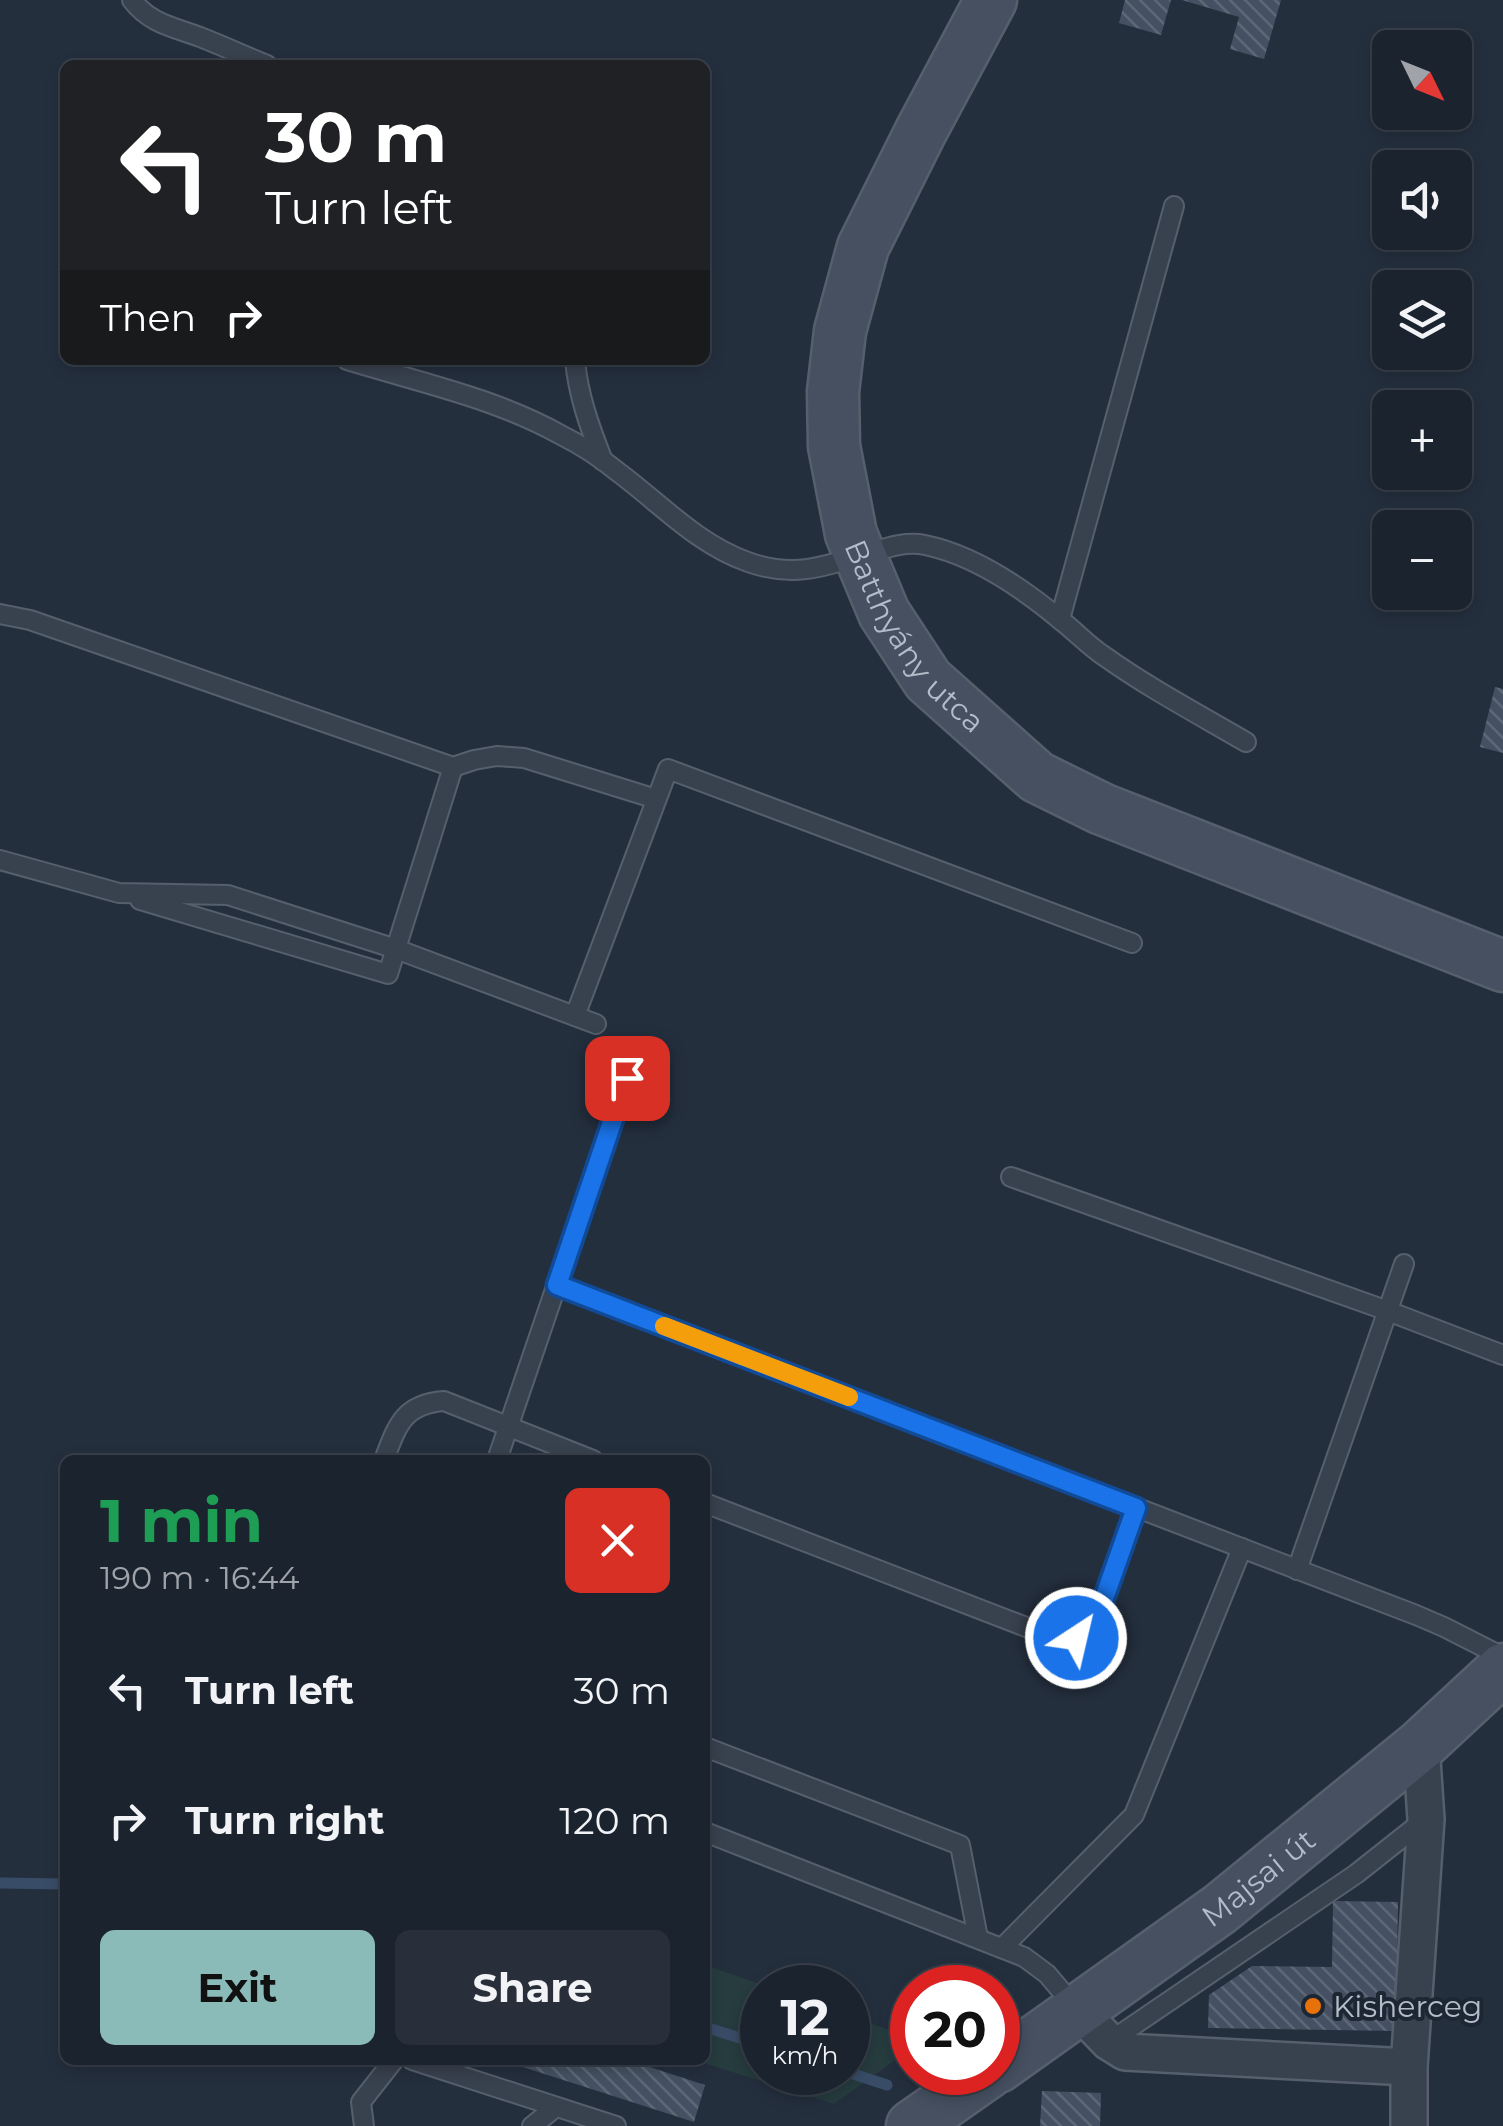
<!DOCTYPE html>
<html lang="en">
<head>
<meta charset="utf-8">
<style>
  body { margin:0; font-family:Montserrat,sans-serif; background:#282f3a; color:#f1f3f6; height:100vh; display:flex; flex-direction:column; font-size:38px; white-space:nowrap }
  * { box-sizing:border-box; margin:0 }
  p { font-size:32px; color:#a0a4aa }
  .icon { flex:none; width:55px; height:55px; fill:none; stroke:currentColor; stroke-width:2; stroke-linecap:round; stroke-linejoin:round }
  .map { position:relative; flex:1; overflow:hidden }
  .sheet { position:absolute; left:60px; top:1455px; width:650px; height:610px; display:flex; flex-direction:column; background:#1b232e; border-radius:15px; box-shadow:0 5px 15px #0003,0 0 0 2px #39404a }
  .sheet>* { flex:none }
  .hud { position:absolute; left:60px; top:60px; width:650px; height:305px; border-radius:15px; box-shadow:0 5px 15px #0003,0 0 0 2px #39404a; background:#202124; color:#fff; overflow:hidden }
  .needle { width:65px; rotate:133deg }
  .fabs { position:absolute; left:1372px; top:30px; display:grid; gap:20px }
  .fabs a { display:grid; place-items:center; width:100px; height:100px; border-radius:15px; background:#1b232e; box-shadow:0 5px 15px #0003,0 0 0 2px #39404a; font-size:50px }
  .speed { position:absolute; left:740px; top:1965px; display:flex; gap:20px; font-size:50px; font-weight:700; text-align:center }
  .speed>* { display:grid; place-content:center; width:130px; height:130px; border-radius:50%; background:#1b232e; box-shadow:0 5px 15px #0003,0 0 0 2px #39404a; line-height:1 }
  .speed small { font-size:25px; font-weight:400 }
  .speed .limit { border:15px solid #d22; background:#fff; color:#111 }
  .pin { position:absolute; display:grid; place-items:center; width:85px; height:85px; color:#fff; margin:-42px; border-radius:20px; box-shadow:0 5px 15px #0006 }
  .me { position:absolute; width:110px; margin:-55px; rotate:35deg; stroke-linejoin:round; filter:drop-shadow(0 0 8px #0008) }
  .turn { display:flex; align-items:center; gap:35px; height:210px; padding:0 40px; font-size:45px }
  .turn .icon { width:130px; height:130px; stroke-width:2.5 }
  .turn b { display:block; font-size:70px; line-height:85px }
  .then { display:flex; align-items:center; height:95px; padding:0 40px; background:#0003; gap:20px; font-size:38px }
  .round { display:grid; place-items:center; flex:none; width:105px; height:105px; border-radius:15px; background:#282f3a }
  .headline { display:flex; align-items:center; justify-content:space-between; height:170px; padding:0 40px }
  h1 { font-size:60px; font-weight:700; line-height:75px; color:#1e9e55 }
  .cta { display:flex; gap:20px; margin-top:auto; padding:20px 40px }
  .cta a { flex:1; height:115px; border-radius:15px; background:#8bbbb9; color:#111; font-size:40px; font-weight:700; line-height:115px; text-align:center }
  .cta a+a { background:#282f3a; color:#f1f3f6 }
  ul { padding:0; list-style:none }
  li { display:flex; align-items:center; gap:30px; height:130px; padding:0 40px }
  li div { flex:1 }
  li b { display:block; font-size:38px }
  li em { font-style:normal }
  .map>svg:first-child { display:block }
</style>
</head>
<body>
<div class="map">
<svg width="1503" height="2126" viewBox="0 0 1503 2126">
  <defs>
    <pattern id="building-back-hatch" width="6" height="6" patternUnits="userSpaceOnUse" patternTransform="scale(2.5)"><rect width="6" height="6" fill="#455162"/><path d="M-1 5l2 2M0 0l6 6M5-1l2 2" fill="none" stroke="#5d6877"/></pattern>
  </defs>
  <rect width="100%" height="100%" fill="#242f3e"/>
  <polygon fill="#263c3f" points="705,1965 769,1987 762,1988 762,2072 848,2072 848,2015 912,2038 912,2048 834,2104 694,2060 705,2060"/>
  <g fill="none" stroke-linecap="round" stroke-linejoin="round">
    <g stroke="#394c67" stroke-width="11">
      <polyline points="0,1883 65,1884"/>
      <polyline points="705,2027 762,2045"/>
      <polyline points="847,2072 887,2085"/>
    </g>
  </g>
  <g fill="url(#building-back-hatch)">
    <polygon points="1125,0 1171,0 1161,35 1119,23"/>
    <polygon points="1182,0 1281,0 1264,59 1230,49 1239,17"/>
    <polygon points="1495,687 1503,689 1503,753 1480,747"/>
    <polygon points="1333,1901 1398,1902 1396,2031 1208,2028 1209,1995 1252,1966 1332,1967"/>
    <polygon points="501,2060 628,2060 705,2085 694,2122"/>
    <polygon points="1042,2091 1101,2093 1100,2126 1040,2126"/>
  </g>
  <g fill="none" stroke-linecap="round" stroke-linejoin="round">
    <defs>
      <g id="service">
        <path d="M 132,0 C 150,24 174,27 200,37 C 223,46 245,56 267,65"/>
        <path d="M 347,360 C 418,382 495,398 561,435 C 581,445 601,458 618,472 C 661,504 697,544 748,562 C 792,578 824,567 866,554 C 886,548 905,541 925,545 C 974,555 1025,590 1063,622 C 1077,633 1089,646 1104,656 C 1149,688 1198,714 1246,742"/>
        <path d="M 575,360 C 578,395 590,428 603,461"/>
        <polyline points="0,614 30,620 453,767 474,760 497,756 524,758 656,799"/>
        <polyline points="1060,619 1174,206"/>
        <polyline points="0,860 119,893 228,895 396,949 596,1024"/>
        <polyline points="140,900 388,974 453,767"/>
        <polyline points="575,1016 668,769 1132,943"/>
        <polyline points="1011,1177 1388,1311 1503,1355"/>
        <polyline points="557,1285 1416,1615 1444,1627 1503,1657"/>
        <path d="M 384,1460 C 397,1426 403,1404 444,1401 L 593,1460"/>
        <polyline points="497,1460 627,1078"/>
        <path d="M 705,1503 L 1057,1639 C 1076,1641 1084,1634 1096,1621 L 1136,1508"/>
        <polyline points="1297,1570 1404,1264"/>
        <polyline points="705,1747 960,1845 978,1938"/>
        <polyline points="705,1832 1024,1957 1047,1974 1075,2007"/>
        <polyline points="1002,1948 1134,1815 1242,1548"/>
        <polyline points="1109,2042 1356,1874 1423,1821"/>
        <polyline points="412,2060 616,2126"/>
        <polyline points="364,2126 361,2102 394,2060"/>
        <polyline points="532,2126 556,2107"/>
      </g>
      <g id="minor">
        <polyline points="1078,2010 1109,2042 1125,2052 1409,2067"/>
        <polyline points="1409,2126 1409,2067 1426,1819 1421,1745"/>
      </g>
      <g id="secondary">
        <path id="s1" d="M 991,0 L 921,131 L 863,247 L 840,331 L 833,392 L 834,446 L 851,534 L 884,613 L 928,680 L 1037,777 L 1102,809 L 1503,966"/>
        <path id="s2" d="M 998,2067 L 1220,1909 L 1421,1745 L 1503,1669"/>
        <polyline points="912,2126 989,2072"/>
      </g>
    </defs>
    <use href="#service" stroke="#565f6c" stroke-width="22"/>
    <use href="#minor" stroke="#565f6c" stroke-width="40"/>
    <use href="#secondary" stroke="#565f6c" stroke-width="55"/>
    <use href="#service" stroke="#38414e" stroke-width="18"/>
    <use href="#minor" stroke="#38414e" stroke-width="35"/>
    <use href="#secondary" stroke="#465061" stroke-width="50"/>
  </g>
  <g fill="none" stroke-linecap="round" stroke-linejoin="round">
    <defs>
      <polyline id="route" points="627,1078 557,1285 1136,1508 1096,1621 1076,1638"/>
    </defs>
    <use href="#route" stroke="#114b97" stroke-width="25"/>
    <use href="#route" stroke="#1a73e8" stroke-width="18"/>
    <polyline stroke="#f59e0b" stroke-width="18" points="664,1326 849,1397"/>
  </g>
  <circle fill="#e8710a" stroke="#1d2633" stroke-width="4" cx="1313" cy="2006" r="10"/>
  <g text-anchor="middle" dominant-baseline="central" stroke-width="8" stroke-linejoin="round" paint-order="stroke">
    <g font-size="30" fill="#b4bcc9" stroke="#1d2633">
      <text stroke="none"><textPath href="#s1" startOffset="692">Batthyány utca</textPath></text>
      <text stroke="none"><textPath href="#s2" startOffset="322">Majsai út</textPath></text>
    </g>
    <g font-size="30" fill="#b4bcc9" stroke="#1d2633" text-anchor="start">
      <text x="1333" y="2006">Kisherceg</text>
    </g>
  </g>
</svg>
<div class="fabs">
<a><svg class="needle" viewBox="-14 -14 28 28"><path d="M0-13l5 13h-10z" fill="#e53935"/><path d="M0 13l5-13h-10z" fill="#a0a4aa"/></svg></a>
<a><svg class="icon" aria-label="sound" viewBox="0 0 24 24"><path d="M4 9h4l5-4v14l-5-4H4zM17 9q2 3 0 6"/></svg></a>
<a><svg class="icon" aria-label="layers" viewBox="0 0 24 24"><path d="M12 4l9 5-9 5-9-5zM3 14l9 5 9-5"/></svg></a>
<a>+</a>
<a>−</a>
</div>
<div class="speed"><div>12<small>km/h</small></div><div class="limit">20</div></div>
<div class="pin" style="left:627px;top:1078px;background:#d93025"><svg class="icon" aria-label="arrive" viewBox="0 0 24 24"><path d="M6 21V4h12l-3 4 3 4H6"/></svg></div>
<svg class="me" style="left:1076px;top:1638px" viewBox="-20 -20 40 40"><circle r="17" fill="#1a73e8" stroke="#fff" stroke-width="3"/><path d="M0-11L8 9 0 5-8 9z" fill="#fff"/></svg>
<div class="hud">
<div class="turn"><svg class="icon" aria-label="left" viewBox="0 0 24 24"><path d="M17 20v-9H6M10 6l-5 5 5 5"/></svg><div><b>30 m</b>Turn left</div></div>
<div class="then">Then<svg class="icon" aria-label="right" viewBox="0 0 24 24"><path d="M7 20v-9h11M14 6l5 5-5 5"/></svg></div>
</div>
<section class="sheet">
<div class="headline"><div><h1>1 min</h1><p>190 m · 16:44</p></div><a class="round" style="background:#d93025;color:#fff"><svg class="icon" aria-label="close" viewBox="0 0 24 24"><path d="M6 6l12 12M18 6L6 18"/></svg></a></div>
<ul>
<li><svg class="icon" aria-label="left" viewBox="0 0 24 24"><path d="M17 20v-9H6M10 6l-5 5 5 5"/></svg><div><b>Turn left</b></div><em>30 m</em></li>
<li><svg class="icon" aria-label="right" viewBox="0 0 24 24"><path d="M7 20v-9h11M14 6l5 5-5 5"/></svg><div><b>Turn right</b></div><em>120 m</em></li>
</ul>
<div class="cta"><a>Exit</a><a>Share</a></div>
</section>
</div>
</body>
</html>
